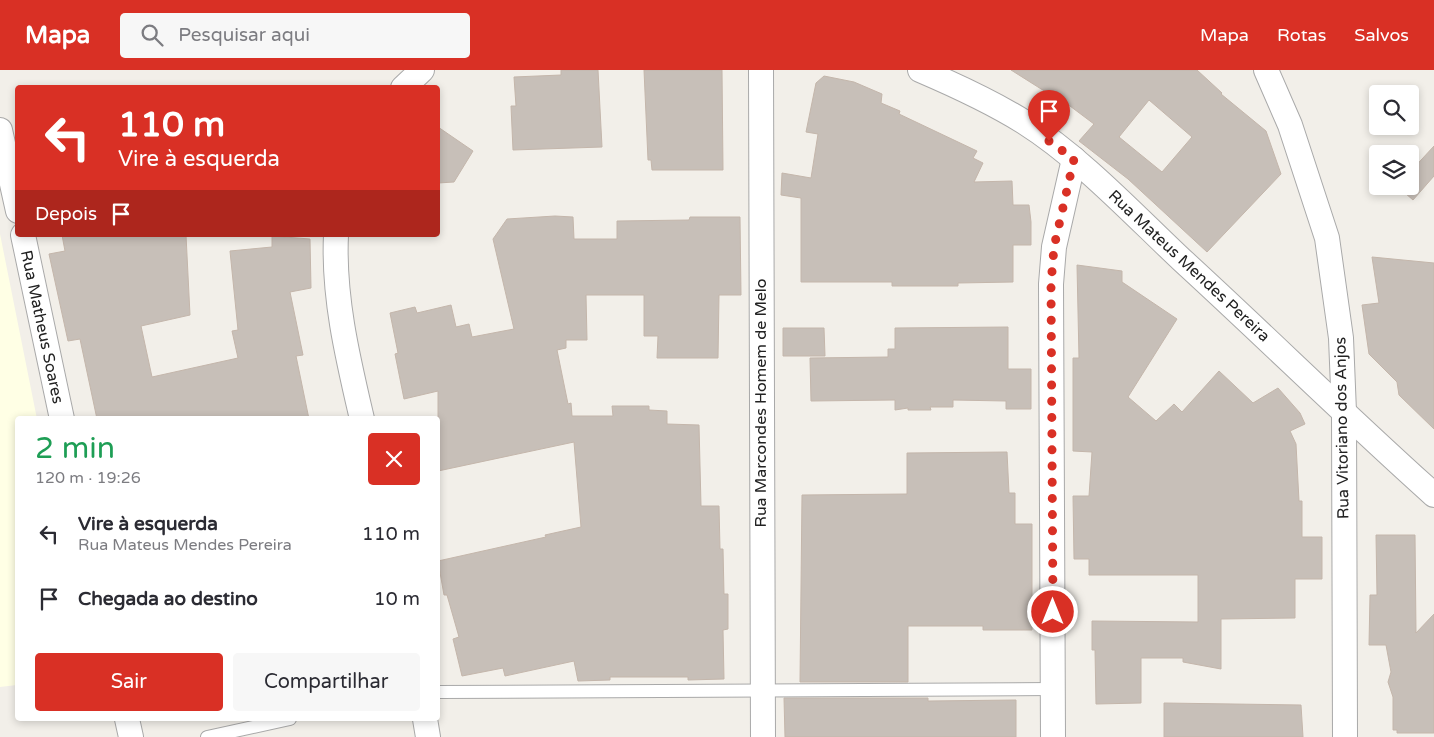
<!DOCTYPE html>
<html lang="pt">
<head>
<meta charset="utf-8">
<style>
  body { margin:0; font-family:"Varela Round",sans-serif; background:#f7f7f7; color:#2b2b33; height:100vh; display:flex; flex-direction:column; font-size:19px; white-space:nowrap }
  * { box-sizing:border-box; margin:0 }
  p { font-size:16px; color:#7c7c81 }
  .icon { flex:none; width:28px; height:28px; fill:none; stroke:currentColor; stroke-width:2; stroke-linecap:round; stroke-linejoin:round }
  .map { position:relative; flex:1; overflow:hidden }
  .panel { position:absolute; left:15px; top:346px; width:425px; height:305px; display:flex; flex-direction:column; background:#fff; border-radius:5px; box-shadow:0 2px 8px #0003 }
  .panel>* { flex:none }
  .banner { position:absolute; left:15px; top:15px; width:425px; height:152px; border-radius:5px; box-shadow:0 2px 8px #0003; background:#d93025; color:#fff; overflow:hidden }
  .tools { position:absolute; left:1369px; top:15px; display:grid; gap:10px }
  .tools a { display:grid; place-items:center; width:50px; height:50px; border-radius:5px; background:#fff; box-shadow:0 2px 8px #0003; font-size:25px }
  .pin { position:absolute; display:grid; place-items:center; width:42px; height:42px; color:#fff; margin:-51px -21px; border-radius:50% 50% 50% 0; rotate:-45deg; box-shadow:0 0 5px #0007 }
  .pin .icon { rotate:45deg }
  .me { position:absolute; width:55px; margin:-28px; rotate:0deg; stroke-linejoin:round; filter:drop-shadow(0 0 4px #0008) }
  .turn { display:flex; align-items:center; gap:18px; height:105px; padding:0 20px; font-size:22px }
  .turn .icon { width:65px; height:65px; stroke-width:2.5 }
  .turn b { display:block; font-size:35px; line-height:42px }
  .then { display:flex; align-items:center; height:48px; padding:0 20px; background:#0003; gap:10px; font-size:19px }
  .round { display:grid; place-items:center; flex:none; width:52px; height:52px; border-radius:5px; background:#f7f7f7 }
  .head { display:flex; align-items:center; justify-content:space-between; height:85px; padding:0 20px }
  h1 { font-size:30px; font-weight:600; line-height:38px; color:#1e9e55 }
  .primary-button { display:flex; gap:10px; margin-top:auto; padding:10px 20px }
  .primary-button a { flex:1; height:58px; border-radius:5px; background:#d93025; color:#fff; font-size:20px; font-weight:600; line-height:58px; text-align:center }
  .primary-button a+a { background:#f7f7f7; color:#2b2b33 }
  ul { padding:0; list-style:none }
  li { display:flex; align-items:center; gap:15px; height:65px; padding:0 20px }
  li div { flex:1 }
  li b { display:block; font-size:19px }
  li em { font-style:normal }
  header { display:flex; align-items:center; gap:30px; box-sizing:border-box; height:70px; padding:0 25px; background:#d93025; color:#fff }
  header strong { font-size:24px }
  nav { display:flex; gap:28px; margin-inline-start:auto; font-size:18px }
  .search { width:350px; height:45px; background:#f7f7f7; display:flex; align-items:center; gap:12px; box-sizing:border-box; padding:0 18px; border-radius:5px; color:#7c7c81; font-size:19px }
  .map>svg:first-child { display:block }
</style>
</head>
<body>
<header>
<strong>Mapa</strong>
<div class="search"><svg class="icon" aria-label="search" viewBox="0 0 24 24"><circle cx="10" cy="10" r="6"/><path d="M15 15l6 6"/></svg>Pesquisar aqui</div>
<nav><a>Mapa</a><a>Rotas</a><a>Salvos</a></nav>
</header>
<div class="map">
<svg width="1434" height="667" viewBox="0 0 1434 667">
  <rect width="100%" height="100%" fill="#f2efe9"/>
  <polygon fill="#ffffe5" points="0,164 37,349 18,349 17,615 0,617"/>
  <g fill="#c7bfb8" stroke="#c4b6ab" fill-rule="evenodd">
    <polygon points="561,0 598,0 602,77 513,80 511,36 516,36 514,7 561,5"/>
    <polygon points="644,0 722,0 723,100 652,100 651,90 648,90"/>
    <path d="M 1011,0 L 1197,0 L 1222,23 L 1221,24 L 1266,61 L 1281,104 L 1207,182 L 1128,109 L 1079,71 L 1094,54 L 1058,27 L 1057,29 ZM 1149,30 L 1192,67 L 1162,102 L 1119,67 Z"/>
    <polygon points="824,6 854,12 882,24 881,33 900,41 899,44 977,81 973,88 983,93 974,112 1012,111 1013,135 1029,135 1031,152 1031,175 1013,175 1013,212 958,213 958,216 892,216 892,212 801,212 801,128 781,125 782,103 811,108 818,64 806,62 816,13"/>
    <polygon points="438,57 473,81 454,112 438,113"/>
    <polygon points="1434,76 1434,106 1413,130 1397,116 1410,116 1410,102"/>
    <polygon points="555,146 573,147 574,169 617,169 617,151 689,150 690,147 740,147 741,225 719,225 718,288 657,288 658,266 644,266 644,225 586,225 587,270 566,270 566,278 557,280 568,334 571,333 572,346 613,346 612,336 649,336 649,340 667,341 667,354 699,355 701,436 719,436 720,479 723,479 724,524 728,524 728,559 723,560 724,609 688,610 688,607 610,607 610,610 578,611 574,591 505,606 503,598 462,606 453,569 459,567 447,525 444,525 438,491 546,467 545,465 581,457 574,372 438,401 438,321 404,329 395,284 398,283 390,243 415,237 417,243 451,235 456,257 469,254 472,267 514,259 493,169 507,149"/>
    <polygon points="62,165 186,165 190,245 141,256 152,307 238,288 232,261 238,260 230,181 272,177 272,166 310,169 311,218 290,222 303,285 296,286 309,349 97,349 80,269 68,271 49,184 65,181"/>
    <polygon points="1372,187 1434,193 1434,359 1399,325 1397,312 1369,284 1362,235 1379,233"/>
    <polygon points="1077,195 1122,201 1122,212 1177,249 1128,327 1156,351 1174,334 1182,342 1219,301 1253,333 1278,318 1300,343 1305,354 1290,361 1296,374 1299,431 1302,431 1302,467 1322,467 1322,509 1295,509 1295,548 1221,549 1221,599 1183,592 1183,588 1141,588 1141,633 1096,634 1095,580 1092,580 1092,551 1198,552 1198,505 1089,505 1089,489 1074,489 1073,426 1089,426 1092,382 1073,381 1073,288 1079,288"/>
    <polygon points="1008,257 1008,299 1031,299 1031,339 1006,339 1006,331 953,330 953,337 930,337 931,340 908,340 908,338 895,340 895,330 811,331 810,288 888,287 888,279 895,279 895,258"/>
    <polygon points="783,258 824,258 825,286 783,286"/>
    <polygon points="1007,382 1009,423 1015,423 1015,454 1032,454 1032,560 983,560 983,556 908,556 908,612 800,612 802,425 907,424 907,383"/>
    <polygon points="1376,465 1415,465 1416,563 1434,544 1434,663 1397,663 1397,660 1393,660 1393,627 1388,612 1391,602 1386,575 1369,575 1370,525 1377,525"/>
    <polygon points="784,628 928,628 928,631 1016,630 1016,667 785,667"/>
    <polygon points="1164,633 1301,635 1303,667 1164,667"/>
  </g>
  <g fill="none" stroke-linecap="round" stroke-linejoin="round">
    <defs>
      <g id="service">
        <polyline points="438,622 1054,619"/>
        <polyline points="207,667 290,649"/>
      </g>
      <g id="minor">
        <polyline points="761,0 763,667"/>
        <path d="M 920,0 C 955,15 992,32 1024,52 C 1081,88 1134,145 1183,191 C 1267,268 1349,349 1434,425"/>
        <polyline points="1266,0 1290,55 1327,168 1341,268 1344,342 1345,667"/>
        <polyline points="403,18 422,0"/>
        <polyline points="0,60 18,141"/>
        <polyline points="23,165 62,349"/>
        <path d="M 336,165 C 333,227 348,289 362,349"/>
        <polyline points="127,649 131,667"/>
        <polyline points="425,649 428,667"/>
        <polyline points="1053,667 1051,214 1054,177 1074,89"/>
      </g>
    </defs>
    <use href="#service" stroke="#a9a9a9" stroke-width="14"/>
    <use href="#minor" stroke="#a9a9a9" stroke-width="26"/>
    <use href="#service" stroke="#fff" stroke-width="12"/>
    <use href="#minor" stroke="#fff" stroke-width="24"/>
  </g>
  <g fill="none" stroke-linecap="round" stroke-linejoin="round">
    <polyline stroke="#d93025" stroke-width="9" stroke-dasharray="0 16.2" points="1049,71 1074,89 1054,177 1051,214 1053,542"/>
  </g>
  <g text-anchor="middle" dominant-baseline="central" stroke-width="4.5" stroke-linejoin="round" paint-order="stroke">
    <g font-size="16" fill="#222" stroke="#fff">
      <text transform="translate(1189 196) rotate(43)">Rua Mateus Mendes Pereira</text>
      <text transform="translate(42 257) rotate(78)">Rua Matheus Soares</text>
      <text transform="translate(761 333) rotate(-90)">Rua Marcondes Homem de Melo</text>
      <text transform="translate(1342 358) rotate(-91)">Rua Vitoriano dos Anjos</text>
    </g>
  </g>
</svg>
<div class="tools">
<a><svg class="icon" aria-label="search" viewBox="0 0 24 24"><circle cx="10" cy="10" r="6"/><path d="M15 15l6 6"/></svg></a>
<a><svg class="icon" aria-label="layers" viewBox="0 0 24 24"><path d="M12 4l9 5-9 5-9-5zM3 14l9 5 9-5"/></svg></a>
</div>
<div class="pin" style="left:1049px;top:71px;background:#d93025"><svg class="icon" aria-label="arrive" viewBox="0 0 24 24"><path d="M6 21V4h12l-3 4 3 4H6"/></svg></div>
<svg class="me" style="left:1053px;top:542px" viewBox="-20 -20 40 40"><circle r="17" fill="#d93025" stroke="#fff" stroke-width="3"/><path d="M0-11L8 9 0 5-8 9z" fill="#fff"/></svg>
<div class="banner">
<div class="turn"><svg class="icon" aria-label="left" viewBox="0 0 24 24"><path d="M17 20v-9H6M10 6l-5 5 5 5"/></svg><div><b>110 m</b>Vire à esquerda</div></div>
<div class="then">Depois<svg class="icon" aria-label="arrive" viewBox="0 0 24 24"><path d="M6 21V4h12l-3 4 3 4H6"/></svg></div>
</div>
<section class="panel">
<div class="head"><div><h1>2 min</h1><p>120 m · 19:26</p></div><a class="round" style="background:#d93025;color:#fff"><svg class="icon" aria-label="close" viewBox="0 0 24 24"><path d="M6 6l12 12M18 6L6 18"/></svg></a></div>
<ul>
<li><svg class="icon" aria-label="left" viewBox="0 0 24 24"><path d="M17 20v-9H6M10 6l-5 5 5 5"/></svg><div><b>Vire à esquerda</b><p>Rua Mateus Mendes Pereira</p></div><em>110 m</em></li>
<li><svg class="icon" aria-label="arrive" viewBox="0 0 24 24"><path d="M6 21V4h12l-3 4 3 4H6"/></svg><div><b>Chegada ao destino</b></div><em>10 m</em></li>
</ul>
<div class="primary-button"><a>Sair</a><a>Compartilhar</a></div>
</section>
</div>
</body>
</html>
